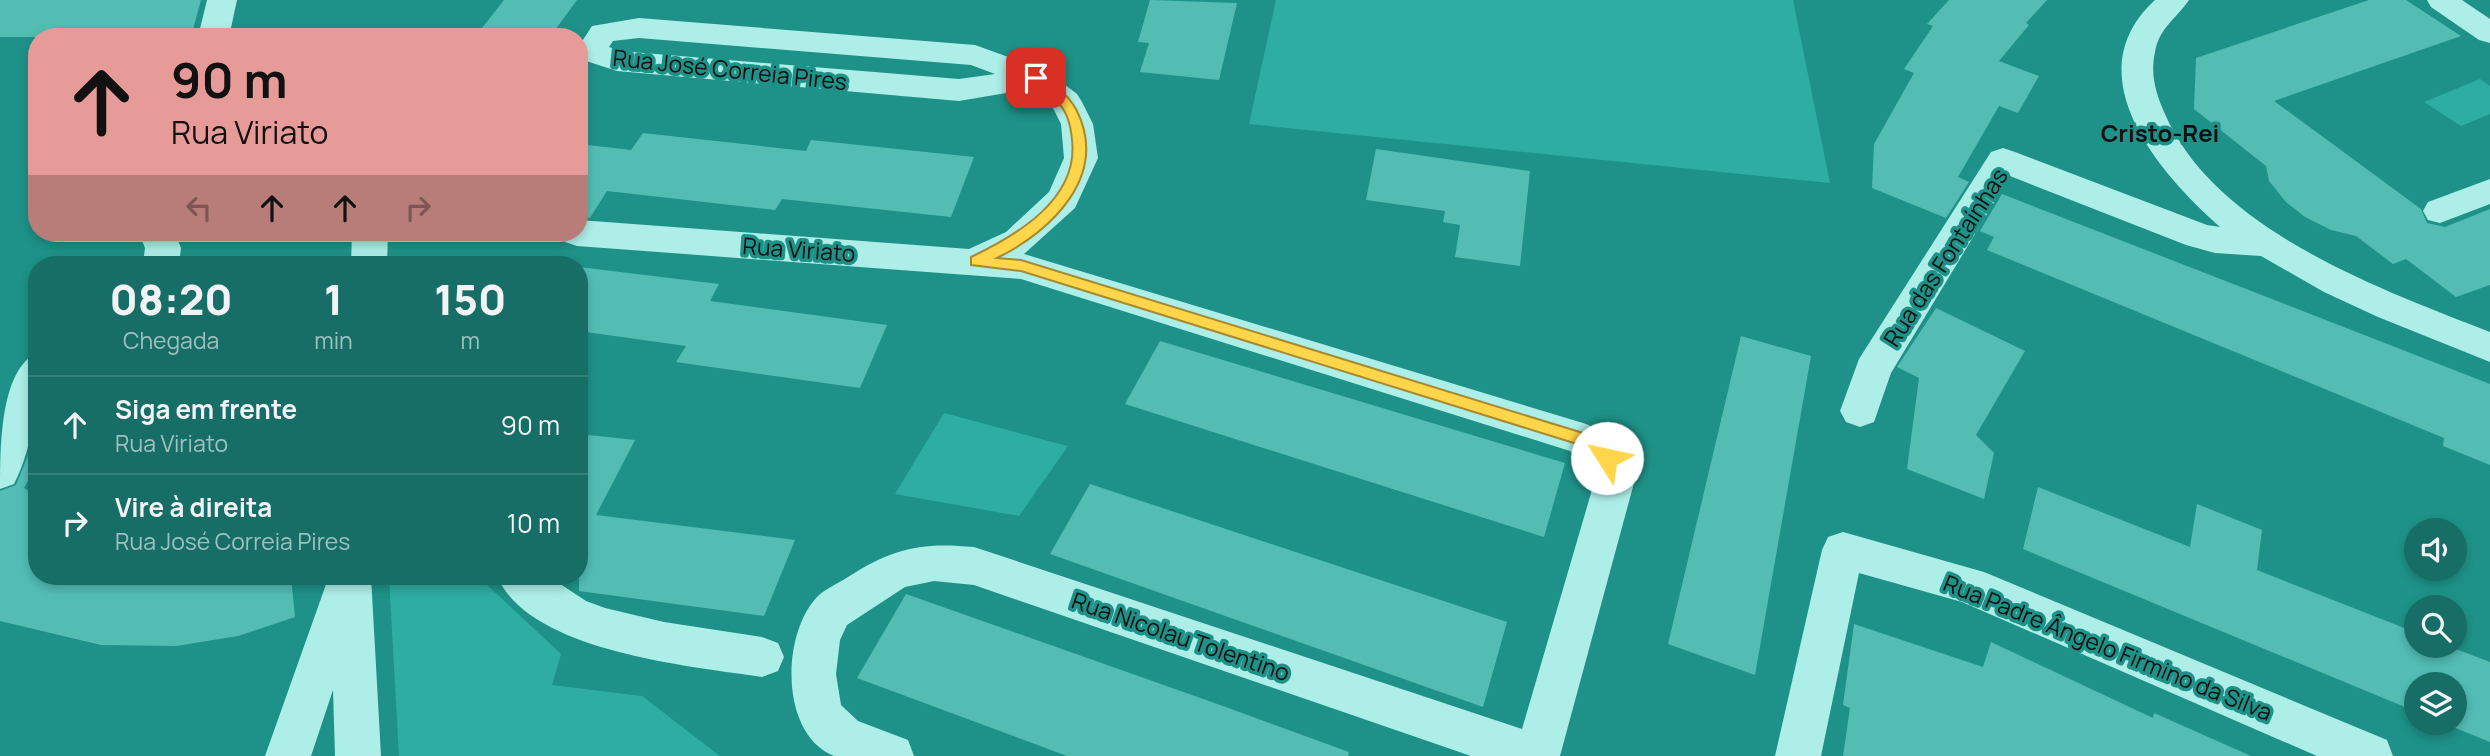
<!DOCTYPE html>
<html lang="pt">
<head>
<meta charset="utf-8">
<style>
  body { margin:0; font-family:Manrope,sans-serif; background:#1f736c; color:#f1f3f6; height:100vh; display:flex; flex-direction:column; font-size:26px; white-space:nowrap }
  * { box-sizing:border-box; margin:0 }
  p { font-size:23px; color:#9ec0bf }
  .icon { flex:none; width:38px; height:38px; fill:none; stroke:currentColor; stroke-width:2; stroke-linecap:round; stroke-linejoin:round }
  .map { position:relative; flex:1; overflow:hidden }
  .side { position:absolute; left:28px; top:256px; width:560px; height:329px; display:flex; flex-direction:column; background:#166e66; border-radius:28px; box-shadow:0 4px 10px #0003 }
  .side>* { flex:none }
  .hud { position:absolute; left:28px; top:28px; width:560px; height:214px; border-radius:28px; box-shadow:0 4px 10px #0003; background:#e69b98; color:#111; overflow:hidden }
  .controls { position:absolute; left:2404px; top:518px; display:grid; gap:14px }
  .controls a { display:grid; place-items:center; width:63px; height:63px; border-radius:50%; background:#166e66; box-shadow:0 4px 10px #0003; font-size:35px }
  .pin { position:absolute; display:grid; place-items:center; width:60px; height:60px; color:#fff; margin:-30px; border-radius:14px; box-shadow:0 4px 10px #0006 }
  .me { position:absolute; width:77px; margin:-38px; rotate:305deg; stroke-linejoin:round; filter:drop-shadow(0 0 5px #0008) }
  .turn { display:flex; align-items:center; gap:24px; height:147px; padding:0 28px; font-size:32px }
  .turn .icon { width:91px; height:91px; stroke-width:2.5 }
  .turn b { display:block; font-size:49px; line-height:60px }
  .lanes { display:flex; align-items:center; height:66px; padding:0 28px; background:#0003; justify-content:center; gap:35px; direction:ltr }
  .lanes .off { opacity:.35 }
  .eta { display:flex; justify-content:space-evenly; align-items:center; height:119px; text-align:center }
  .eta b { font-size:42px; font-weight:800; line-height:49px }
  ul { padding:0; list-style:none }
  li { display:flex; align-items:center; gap:21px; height:98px; padding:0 28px; border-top:2px solid #35817a }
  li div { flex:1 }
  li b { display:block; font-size:26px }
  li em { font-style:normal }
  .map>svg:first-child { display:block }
</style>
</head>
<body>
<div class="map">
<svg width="2490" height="756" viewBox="0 0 2490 756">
  <rect width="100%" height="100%" fill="#1e9288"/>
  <g fill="#2eada2">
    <polygon points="1276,0 1793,0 1830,183 1249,124"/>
    <polygon points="2480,79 2490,86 2490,114 2461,126 2424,102"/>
    <polygon points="944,413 1056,443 1068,446 1019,516 895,494"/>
    <polygon points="389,576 435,576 485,583 561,654 552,685 642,696 720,756 399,756"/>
  </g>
  <g fill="#53bdb4">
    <polygon points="0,0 201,0 191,37 0,37"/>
    <polygon points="504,0 577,0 550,37 475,37"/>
    <polygon points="1150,0 1237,3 1219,80 1140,72 1149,43 1138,42"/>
    <polygon points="1949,0 2047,0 2026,23 2029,25 1999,61 2039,76 2018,113 1999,106 1958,177 1969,182 1946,218 1872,188 1874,144 1914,73 1904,69 1933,26 1927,24"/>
    <polygon points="2369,0 2406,0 2461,36 2274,101 2421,209 2427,223 2445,227 2490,209 2490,285 2456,297 2406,259 2393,264 2356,236 2331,230 2305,217 2286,202 2269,181 2266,166 2194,109 2196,58"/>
    <polygon points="643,133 806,151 811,140 974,157 951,217 782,199 775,210 607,191 590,218 579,217 579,144 631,150"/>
    <polygon points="1376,149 1530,171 1520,266 1455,257 1460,225 1443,222 1445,211 1366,200"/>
    <polygon points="2002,194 2490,384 2490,465 2443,446 2444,438 1987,250 1994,237 1980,231"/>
    <polygon points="579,267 719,284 710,301 887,325 860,388 676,362 686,346 579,331"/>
    <polygon points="1936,308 2025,351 1976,435 1994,453 1984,499 1907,469 1919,378 1897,367"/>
    <polygon points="1741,336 1811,356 1755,675 1668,644"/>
    <polygon points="1160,341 1565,463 1544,537 1125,404"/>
    <polygon points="37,413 37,464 24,488 37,497 37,576 291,576 295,617 238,636 176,646 101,645 0,621 0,491 16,485 29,453"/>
    <polygon points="579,434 635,440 596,515 795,540 764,616 579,591"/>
    <polygon points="1090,484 1507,622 1483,707 1050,554"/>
    <polygon points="2038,487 2190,547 2197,504 2262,530 2257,570 2417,633 2417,646 2448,646 2490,662 2490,742 2443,723 2455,723 2455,684 2417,684 2417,712 2023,549"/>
    <polygon points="906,594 1223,706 1349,752 1348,756 1067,756 857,678"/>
    <polygon points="1854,624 1983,667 1991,642 2153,718 2154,713 2251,756 1843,756 1850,708 1843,705"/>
  </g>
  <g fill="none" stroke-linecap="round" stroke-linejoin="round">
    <g fill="#aeeee8" fill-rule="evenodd">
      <polygon points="207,0 237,0 229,37 198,37"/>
      <path d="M 2155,0 L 2189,0 C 2176,19 2159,28 2155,52 C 2150,75 2156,94 2165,114 C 2215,230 2380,289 2490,332 L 2490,362 L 2378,317 L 2324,292 L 2261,256 L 2215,253 L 2186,245 L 2010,176 L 1891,373 L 1874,422 L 1860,427 L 1846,422 L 1840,411 L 1859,359 L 1991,152 L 2003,148 L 2015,152 L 2207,225 L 2220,227 C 2160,174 2073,75 2155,0 Z"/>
      <polygon points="2427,0 2462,0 2490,19 2490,43 2479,40 2431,7"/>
      <path d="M 639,18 L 975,45 L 1047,71 L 1077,94 L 1082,102 L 1093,124 L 1098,158 L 1075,208 L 1024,254 L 1583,423 C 1610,432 1634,452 1634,483 L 1560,756 L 1471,756 L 974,585 L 934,581 L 905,587 L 847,625 L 840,640 L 836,674 L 841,705 L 858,721 L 908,740 L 914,756 L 834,756 C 780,735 781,635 817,597 C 825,589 839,583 848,577 C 893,548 921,542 974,547 L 1522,729 L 1594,483 L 1592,470 L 1570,451 L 1021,279 L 577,246 L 565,242 L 559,233 L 579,233 L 579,220 L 969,249 L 1006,232 L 1049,192 L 1064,158 L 1061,124 L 1053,108 L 1030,89 L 959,101 L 617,71 L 580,59 L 579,46 L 592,26 ZM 639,38 L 971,65 L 995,74 L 959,79 L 620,51 L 609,47 L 613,41 Z"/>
      <polygon points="2490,179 2490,204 2440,223 2428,220 2423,211 2428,202"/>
      <polygon points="139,233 175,233 181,248 179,264 143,264 145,248"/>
      <polygon points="352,233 388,233 387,264 351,264"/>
      <path d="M 37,353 C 37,398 35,442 14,484 L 0,489 C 0,447 0,370 37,353 Z"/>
      <polygon points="1843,532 1984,572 2387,740 2393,756 2317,756 1962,602 1859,573 1821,756 1775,756 1822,550 1828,537"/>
      <polygon points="329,576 371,576 381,756 335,756 333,690 311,756 265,756"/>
      <path d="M 497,576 L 548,576 L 586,601 L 605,608 L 664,622 L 762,637 L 778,643 L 784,657 L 778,671 L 762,677 C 690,666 529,652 497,576 Z"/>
    </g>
  </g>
  <path fill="#ffd54a" stroke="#a68a30" stroke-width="2" d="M 1036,74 C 1050,79 1069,96 1076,109 C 1110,175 1052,231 997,258 L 1021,260 L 1583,433 L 1613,453 L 1613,463 L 1601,463 L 1577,444 L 1021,271 L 971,265 L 971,257 C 1017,235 1079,199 1072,140 C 1071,128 1069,115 1060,105 C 1053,96 1040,89 1031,81 L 1031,75 Z"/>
  <g text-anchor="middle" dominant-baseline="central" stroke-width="7" stroke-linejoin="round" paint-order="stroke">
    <g font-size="23" fill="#111" stroke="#1e9288">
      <text transform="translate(730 69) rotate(6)">Rua José Correia Pires</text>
      <text transform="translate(799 249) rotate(4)">Rua Viriato</text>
      <text transform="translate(1945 257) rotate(-57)">Rua das Fontaínhas</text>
      <text transform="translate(1181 636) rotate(19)">Rua Nicolau Tolentino</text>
      <text transform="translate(2108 647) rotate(22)">Rua Padre Ângelo Firmino da Silva</text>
    </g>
    <g font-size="24" font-weight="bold" fill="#111" stroke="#1e9288">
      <text x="2160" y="132">Cristo-Rei</text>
    </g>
  </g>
</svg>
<div class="controls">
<a><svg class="icon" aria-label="sound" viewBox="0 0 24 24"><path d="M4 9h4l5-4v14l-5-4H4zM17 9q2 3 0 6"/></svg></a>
<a><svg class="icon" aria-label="search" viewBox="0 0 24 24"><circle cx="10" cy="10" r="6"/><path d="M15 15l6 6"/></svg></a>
<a><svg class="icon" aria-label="layers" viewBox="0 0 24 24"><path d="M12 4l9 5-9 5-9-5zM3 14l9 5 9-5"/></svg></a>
</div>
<div class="pin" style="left:1036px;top:78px;background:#d93025"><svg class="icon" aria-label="arrive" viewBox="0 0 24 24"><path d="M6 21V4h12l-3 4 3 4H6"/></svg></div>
<svg class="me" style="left:1607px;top:458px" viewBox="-20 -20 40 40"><circle r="19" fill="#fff"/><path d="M0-13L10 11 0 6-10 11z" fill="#ffd54a"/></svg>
<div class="hud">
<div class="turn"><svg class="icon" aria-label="ahead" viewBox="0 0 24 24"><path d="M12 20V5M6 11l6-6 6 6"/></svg><div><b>90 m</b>Rua Viriato</div></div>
<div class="lanes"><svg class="icon off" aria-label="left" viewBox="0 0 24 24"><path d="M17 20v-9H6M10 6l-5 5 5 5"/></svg><svg class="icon" aria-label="ahead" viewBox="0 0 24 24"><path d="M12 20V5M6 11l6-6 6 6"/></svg><svg class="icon" aria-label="ahead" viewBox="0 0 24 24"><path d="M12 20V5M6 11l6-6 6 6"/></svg><svg class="icon off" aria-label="right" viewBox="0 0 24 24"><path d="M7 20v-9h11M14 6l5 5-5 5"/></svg></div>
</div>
<section class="side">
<div class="eta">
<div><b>08:20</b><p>Chegada</p></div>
<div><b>1</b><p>min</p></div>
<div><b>150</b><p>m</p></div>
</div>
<ul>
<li><svg class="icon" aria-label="ahead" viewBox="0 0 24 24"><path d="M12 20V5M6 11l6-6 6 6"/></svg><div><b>Siga em frente</b><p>Rua Viriato</p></div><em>90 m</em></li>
<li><svg class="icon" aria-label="right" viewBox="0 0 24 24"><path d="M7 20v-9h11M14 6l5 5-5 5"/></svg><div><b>Vire à direita</b><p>Rua José Correia Pires</p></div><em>10 m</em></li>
</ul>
</section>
</div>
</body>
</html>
